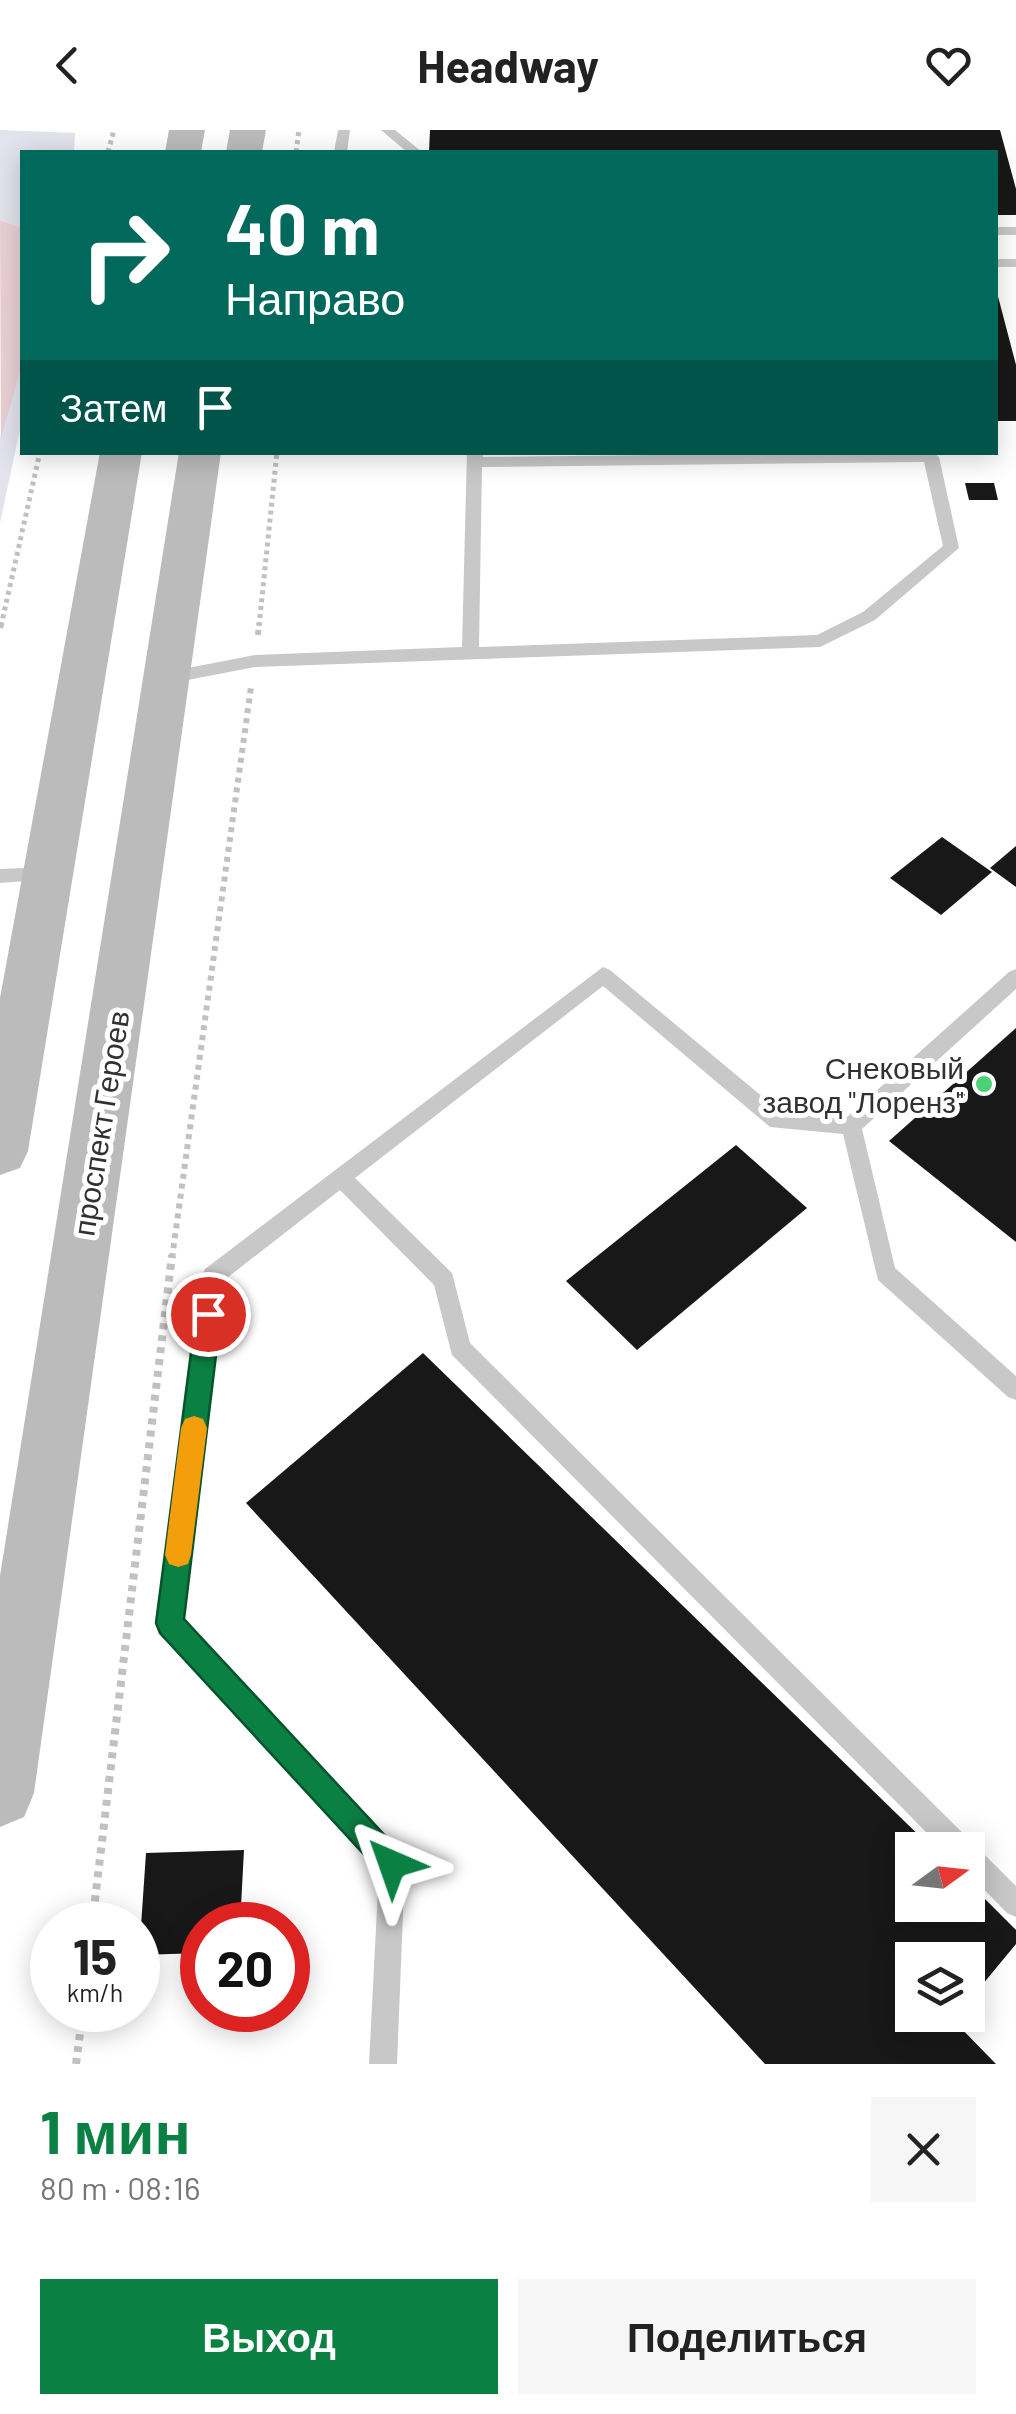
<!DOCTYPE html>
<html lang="ru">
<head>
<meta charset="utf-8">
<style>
  body { margin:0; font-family:Barlow,sans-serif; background:#f6f6f6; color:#222; height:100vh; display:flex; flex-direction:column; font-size:38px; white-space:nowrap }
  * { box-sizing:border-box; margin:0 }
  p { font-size:32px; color:#767676 }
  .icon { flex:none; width:55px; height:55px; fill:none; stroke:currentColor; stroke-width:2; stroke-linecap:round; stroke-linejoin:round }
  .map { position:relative; height:1934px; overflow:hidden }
  .panel { display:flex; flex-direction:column; background:#fff; flex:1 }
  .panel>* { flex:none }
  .top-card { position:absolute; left:20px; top:20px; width:978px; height:305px; border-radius:0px; box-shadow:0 5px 25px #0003; background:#00695c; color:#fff; overflow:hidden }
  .needle { width:65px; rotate:75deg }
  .buttons { position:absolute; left:895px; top:1702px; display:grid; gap:20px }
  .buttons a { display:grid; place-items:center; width:90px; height:90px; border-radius:0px; background:#fff; box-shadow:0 5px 25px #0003; font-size:50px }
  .speed { position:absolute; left:30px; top:1772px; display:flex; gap:20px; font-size:50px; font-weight:700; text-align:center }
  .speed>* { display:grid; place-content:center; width:130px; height:130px; border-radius:50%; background:#fff; box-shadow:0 5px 25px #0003; line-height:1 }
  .speed small { font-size:25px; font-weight:400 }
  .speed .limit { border:15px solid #d22; background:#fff; color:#111 }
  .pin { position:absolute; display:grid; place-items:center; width:85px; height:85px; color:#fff; margin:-42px; border:5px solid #fff; border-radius:50%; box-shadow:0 2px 10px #0007 }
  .me { position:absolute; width:110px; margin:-55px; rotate:317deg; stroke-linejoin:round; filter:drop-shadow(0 0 8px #0008) }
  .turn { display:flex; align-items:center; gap:35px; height:210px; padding:0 40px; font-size:45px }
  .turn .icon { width:130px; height:130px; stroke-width:2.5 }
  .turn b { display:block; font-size:70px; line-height:85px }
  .then { display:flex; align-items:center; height:95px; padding:0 40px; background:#0003; gap:20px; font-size:38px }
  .round { display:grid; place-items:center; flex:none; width:105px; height:105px; border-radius:0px; background:#f6f6f6 }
  .summary { display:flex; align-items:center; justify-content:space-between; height:170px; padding:0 40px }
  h1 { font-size:60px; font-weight:700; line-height:75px; color:#0b8043 }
  .button { display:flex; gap:20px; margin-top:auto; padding:20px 40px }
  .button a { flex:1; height:115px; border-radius:0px; background:#0b8043; color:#fff; font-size:40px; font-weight:700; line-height:115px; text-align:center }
  .button a+a { background:#f6f6f6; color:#222 }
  header { display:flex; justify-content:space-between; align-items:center; height:130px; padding:0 40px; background:#fff; font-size:45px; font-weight:700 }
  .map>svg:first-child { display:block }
</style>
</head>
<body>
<header><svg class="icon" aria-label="back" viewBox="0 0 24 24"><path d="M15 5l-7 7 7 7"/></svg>Headway<svg class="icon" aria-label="heart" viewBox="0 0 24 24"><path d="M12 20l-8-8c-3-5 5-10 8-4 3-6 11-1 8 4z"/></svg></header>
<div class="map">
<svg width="1016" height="1934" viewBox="0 0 1016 1934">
  <rect width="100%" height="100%" fill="#fff"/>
  <g fill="#e2e3ec">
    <polygon points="0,0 75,3 74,22 22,22 22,98 0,90"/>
    <polygon points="22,235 22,290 0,393 0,308"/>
  </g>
  <polygon fill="#ead0d5" points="0,90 22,98 22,235 1,308"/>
  <g fill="#181818">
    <polygon points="430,0 1000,0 1016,59 1016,85 995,85 995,22 429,22"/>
    <polygon points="995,155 1016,235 1016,291 995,291"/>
    <polygon points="965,353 994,353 998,370 969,370"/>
    <polygon points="942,707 992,742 941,785 890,748"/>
    <polygon points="1016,716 1016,757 990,738"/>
    <polygon points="1016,898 1016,1112 889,1011"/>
    <polygon points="736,1015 807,1078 637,1220 566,1151"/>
    <polygon points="423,1223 934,1720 912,1720 912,1775 968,1775 968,1752 1016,1800 1016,1814 968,1872 968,1830 912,1830 912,1885 957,1885 953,1890 996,1934 765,1934 246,1373"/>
    <polygon points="244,1720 240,1795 202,1795 202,1823 139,1825 146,1723"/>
  </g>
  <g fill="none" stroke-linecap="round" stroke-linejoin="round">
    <g stroke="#c1c1c1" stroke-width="5" stroke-dasharray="4 4" stroke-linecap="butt">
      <polyline points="108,22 114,0"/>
      <polyline points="296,22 299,0"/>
      <polyline points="1,496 40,322"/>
      <polyline points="259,496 277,322"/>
    </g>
    <g stroke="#c1c1c1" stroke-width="6" stroke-dasharray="5 5" stroke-linecap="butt">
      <polyline points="0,498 1,493"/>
      <polyline points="258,505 259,493"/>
      <polyline points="172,1128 251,557"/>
    </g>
    <g stroke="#c1c1c1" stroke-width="8" stroke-dasharray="6 6" stroke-linecap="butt">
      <polyline points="92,1795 172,1125"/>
      <polyline points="76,1934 83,1880"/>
    </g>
    <g fill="#c8c8c8" fill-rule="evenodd">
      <polygon points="338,0 350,0 347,22 334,22"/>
      <polygon points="381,0 395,0 422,22 407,22"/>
      <rect x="995" y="97" width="21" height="8"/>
      <rect x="995" y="129" width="21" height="8"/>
      <path d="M 467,322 L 483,322 L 483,327 L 932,322 L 939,327 L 959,418 L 875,490 L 820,517 L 255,537 L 167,554 L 161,552 L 161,544 L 167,542 L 255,525 L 462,517 ZM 924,332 L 943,416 L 863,482 L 817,505 L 479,517 L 482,337 Z"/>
      <polygon points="47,737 56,744 53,749 0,753 0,739"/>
      <polygon points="603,837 610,840 782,983 847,987 1009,842 1016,839 1016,859 862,999 895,1138 1016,1246 1016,1270 1008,1267 878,1150 843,1004 770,997 603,856 355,1048 452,1143 470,1213 1016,1756 1016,1787 1007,1783 968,1743 968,1720 944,1720 452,1225 434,1155 340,1060 223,1151 181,1489 401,1725 405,1734 397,1934 369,1934 379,1739 161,1501 157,1493 202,1146 205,1139"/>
    </g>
    <g fill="#bbb" fill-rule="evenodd">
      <polygon points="169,0 205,0 201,22 165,22"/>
      <polygon points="230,0 266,0 262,22 226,22"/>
      <polygon points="100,322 142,322 28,1021 20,1038 0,1045 0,868"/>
      <polygon points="179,322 221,322 34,1663 24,1687 0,1697 0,1446"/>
    </g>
  </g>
  <polygon fill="#0b8043" stroke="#07532c" stroke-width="2.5" points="208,1173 217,1176 221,1184 184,1489 402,1724 407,1734 402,1744 392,1749 382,1744 160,1503 156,1493 196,1184 200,1176"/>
  <polygon fill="#f59e0b" points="194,1286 203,1289 207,1298 191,1425 188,1434 178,1437 169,1434 165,1425 181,1298 185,1289"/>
  <circle fill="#4ad278" stroke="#fff" stroke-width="4" cx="984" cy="954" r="10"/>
  <g text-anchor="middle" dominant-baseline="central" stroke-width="10" stroke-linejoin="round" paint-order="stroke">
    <g font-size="30" fill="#313131" stroke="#fff" text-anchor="end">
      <text x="964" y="937">Снековый<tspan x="964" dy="34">завод "Лоренз"</tspan></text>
    </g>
    <g font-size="30" fill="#313131" stroke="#fff">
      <text transform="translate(100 993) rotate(-81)">проспект Героев</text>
    </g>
  </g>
</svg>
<div class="buttons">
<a><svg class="needle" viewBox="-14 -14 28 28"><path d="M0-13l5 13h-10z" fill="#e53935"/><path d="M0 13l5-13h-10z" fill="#767676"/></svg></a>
<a><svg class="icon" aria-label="layers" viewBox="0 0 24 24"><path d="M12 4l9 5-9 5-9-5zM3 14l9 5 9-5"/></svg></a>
</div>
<div class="speed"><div>15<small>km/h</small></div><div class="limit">20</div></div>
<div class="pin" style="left:208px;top:1184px;background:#d93025"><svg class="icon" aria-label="arrive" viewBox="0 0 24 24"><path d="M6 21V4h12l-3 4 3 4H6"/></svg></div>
<svg class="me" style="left:392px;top:1734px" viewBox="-20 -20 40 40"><path d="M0-17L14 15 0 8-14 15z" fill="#0b8043" stroke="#fff" stroke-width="4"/></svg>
<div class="top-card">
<div class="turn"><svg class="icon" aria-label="right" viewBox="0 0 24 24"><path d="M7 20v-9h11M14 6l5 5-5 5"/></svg><div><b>40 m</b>Направо</div></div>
<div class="then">Затем<svg class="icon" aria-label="arrive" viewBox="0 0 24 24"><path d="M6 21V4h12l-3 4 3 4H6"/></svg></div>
</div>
</div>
<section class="panel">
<div class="summary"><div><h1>1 мин</h1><p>80 m · 08:16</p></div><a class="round"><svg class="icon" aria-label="close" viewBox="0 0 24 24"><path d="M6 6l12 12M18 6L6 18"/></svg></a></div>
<div class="button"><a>Выход</a><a>Поделиться</a></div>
</section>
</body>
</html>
